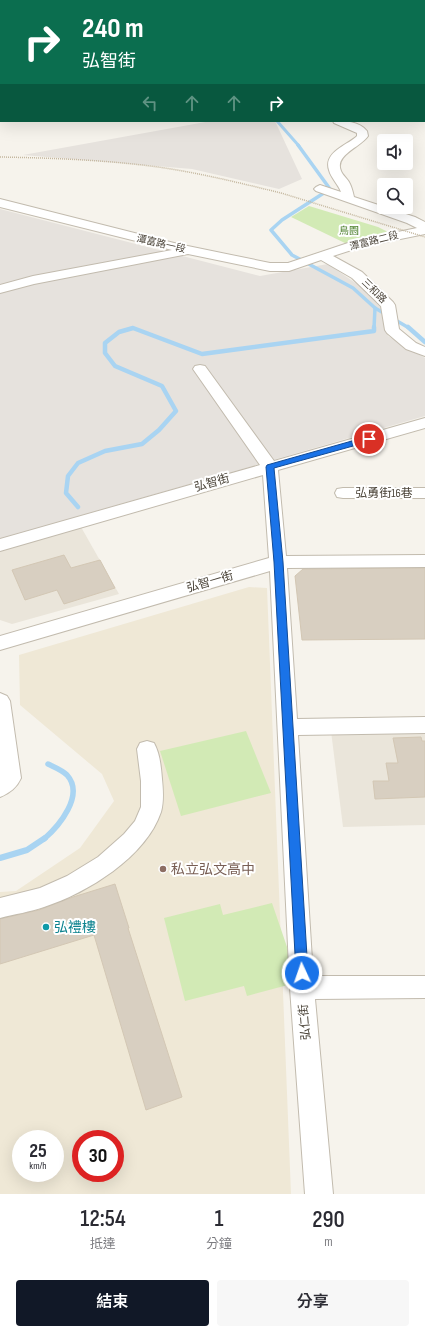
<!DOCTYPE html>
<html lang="zh-TW">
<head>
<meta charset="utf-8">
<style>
  body { margin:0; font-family:"Sofia Sans Condensed","Noto Sans TC",sans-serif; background:#f7f7f7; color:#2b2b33; height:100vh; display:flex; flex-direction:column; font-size:15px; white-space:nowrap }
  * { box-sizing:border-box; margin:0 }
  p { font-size:13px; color:#7c7c81 }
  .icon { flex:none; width:22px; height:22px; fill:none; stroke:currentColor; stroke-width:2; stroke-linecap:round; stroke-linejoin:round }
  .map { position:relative; height:1194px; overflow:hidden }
  .panel { display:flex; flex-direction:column; background:#fff; flex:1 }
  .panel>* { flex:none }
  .guide { position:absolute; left:0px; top:0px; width:425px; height:122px; box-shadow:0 4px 16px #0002; background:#0b6e4f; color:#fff; overflow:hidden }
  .buttons { position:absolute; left:377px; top:134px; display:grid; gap:8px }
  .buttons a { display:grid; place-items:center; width:36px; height:36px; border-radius:4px; background:#fff; box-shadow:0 4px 16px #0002; font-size:20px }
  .speed { position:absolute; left:12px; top:1130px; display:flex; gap:8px; font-size:20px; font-weight:700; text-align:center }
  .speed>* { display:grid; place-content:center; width:52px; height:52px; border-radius:50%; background:#fff; box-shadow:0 4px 16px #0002; line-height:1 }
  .speed small { font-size:10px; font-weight:400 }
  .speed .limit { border:6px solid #d22; background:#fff; color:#111 }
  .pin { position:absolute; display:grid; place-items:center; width:34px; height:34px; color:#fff; margin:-17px; border:2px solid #fff; border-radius:50%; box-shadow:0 1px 4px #0007 }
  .me { position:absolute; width:44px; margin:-22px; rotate:357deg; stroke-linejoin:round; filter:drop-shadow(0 0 3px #0008) }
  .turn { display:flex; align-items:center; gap:14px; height:84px; padding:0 16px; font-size:18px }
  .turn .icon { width:52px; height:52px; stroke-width:2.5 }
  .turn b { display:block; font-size:28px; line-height:34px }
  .lanes { display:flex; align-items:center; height:38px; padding:0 16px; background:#0003; justify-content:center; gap:20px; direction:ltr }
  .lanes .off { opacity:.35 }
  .eta { display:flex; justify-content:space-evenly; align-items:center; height:68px; text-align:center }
  .eta b { font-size:24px; font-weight:600; line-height:28px }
  .primary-button { display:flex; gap:8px; margin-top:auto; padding:8px 16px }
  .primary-button a { flex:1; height:46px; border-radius:4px; background:#111827; color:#fff; font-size:16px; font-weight:600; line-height:46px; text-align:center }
  .primary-button a+a { background:#f7f7f7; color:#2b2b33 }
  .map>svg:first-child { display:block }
</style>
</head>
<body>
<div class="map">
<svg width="425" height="1194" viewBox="0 0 425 1194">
  <rect width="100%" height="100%" fill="#f6f3ec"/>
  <g fill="#eae5da">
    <polygon points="81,527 119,594 12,624 0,620 0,549"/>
    <polygon points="425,728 425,825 343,827 331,731"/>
  </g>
  <g fill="#e6e2dd">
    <polygon points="0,0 425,0 424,2 1,1 0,84"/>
    <polygon points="211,121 275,121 302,179 279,189 192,169 23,155"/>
    <polygon points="0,209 260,276 328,264 380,300 388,336 425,358 425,416 0,539"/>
  </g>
  <path fill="#efe8d6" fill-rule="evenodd" d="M 249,587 L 267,588 L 291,1194 L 0,1194 L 0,892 L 16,891 L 80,848 L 114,801 L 102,774 L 20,705 L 19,655 ZM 21,1139 L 55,1139 L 55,1173 L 21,1173 ZM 81,1139 L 115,1139 L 115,1173 L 81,1173 Z"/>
  <g fill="#d2eab5">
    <polygon points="309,206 378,227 392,234 347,244 291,217"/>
    <polygon points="246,731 271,793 181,816 160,751"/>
    <polygon points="272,903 299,982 247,996 244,986 185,1001 164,918 220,904 223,915"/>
  </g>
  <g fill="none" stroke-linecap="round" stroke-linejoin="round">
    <polyline stroke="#a9d4f2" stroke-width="3" points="277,121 299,146"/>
    <g stroke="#a9d4f2" stroke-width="3.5">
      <polyline points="298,145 330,189 282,220 271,230 292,255 353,288 375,308 374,328"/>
      <polyline points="375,308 409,328"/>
    </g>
    <g stroke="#a9d4f2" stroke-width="4.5">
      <polyline points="408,327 425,342"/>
      <polyline points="78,507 66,493 68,476 78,463 105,451 142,444 159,430 176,411 162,386 115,366 105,353 105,343 119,332 133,328 202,354 374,331 374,327"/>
    </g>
    <path stroke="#a9d4f2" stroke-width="5.5" d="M 44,839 C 59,826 85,795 67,775 C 62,770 54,767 48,764"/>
    <polyline stroke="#a9d4f2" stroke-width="6" points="0,858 27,850 45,838"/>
  </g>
  <g fill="#d8cfc1" stroke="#d3c7b4">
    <polygon points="64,555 71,568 100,560 115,588 64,604 57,590 25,600 12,570"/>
    <polygon points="425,568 425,639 302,640 295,576 303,569"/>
    <polygon points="421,737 422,741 425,741 425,797 375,799 373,781 389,781 386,763 398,763 393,738"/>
    <polygon points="115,884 129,928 128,928 182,1097 146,1110 94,935 0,964 0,919 39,910 73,897"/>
  </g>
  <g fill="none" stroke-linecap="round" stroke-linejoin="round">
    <defs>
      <g id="minor">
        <rect x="111" y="0" width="9" height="1"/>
        <rect x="361" y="0" width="9" height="1"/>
        <rect x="424" y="21" width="1" height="6"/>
        <rect x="0" y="46" width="1" height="6"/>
        <rect x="0" y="83" width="1" height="6"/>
        <path d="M 333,121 C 345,121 359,121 367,131 L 368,136 C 361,147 334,155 341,171 C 343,176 348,179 350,184 C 352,188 353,193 354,197 L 415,217 L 425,222 L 425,234 L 361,247 L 333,256 L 362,272 L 393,302 L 395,305 L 399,329 L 416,343 L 425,347 L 425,356 L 406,349 L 387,333 L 385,330 L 381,306 L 352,278 L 321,260 L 289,271 L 270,271 L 188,254 L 34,284 L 0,293 L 0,285 L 33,276 L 172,250 L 0,207 L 0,199 L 178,244 L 270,263 L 288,263 L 354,241 L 417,228 L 407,223 L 316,191 L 314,189 L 316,187 L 320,185 L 341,192 C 338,184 331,178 329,170 C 323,152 348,145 357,136 L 357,133 L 334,123 Z"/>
        <polygon points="200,365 205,366 274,461 425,418 425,428 278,470 286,556 425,555 425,567 287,568 297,719 425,717 425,733 298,735 313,976 425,976 425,998 315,999 333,1194 305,1194 290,988 270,571 0,650 0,636 269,558 263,475 0,551 0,539 260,465 193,369 195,366"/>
        <polygon points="343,488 425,488 425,498 343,498 337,497 335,493 337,489"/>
        <path d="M 0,693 L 7,696 L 10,701 L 21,778 C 17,787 10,793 0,797 Z"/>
        <path d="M 147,741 L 154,743 C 160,754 161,767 162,779 C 163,789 164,801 161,812 C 146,857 87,893 44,907 C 30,912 15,914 0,918 L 0,898 L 40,888 L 67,876 L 98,857 L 124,834 L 135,821 L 141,807 L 141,781 L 137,749 L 140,743 Z"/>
      </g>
    </defs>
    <use href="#minor" stroke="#c2bbae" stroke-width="2"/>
    <path stroke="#c4b79f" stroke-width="1.5" stroke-dasharray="1 1" stroke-linecap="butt" d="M 0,157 C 53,158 106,160 158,167 C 200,173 240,183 281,193"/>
    <use href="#minor" fill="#fff" fill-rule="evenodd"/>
    <polyline stroke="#c4b79f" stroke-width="1.5" stroke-dasharray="1 1" stroke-linecap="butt" points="281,193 425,237"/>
  </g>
  <polygon fill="#1a73e8" stroke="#114b97" points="366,437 371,437 373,439 371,441 274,468 283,562 308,973 306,977 302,978 297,977 296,973 274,562 266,467 267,465"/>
  <circle fill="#8d6e63" stroke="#fff" stroke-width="1.5" cx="163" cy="869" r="4"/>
  <circle fill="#0f9aa8" stroke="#fff" stroke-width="1.5" cx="46" cy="927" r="4"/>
  <g text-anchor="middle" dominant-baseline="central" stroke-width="4" stroke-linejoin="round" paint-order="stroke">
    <g font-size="10" fill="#4a7f2a" stroke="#fff">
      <text x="349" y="231">鳥園</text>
    </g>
    <g font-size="10" fill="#4b4439" stroke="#fff">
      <text transform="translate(374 241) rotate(-14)">潭富路二段</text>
      <text transform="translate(161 244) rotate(13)">潭富路一段</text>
      <text transform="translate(374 291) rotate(44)">三和路</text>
    </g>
    <g font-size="12" fill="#4b4439" stroke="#fff">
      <text transform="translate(212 483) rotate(-16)">弘智街</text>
      <text x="384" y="493">弘勇街16巷</text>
      <text transform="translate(210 582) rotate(-16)">弘智一街</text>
      <text transform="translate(305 1022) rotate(-95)">弘仁街</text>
    </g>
    <g font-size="14" fill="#785e54" stroke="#fff" text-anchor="start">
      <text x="171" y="869">私立弘文高中</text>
    </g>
    <g font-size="14" fill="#0d838f" stroke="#fff" text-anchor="start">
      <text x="54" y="927">弘禮樓</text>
    </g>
  </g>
</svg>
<div class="buttons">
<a><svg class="icon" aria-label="sound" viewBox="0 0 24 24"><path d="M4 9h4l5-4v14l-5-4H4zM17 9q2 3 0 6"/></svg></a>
<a><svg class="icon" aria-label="search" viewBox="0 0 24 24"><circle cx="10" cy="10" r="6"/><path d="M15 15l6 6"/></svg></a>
</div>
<div class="speed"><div>25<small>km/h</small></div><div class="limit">30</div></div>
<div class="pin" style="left:369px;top:439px;background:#d93025"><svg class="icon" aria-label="arrive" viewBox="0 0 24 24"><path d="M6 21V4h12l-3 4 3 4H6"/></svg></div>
<svg class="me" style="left:302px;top:973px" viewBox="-20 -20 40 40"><circle r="17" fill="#1a73e8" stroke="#fff" stroke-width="3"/><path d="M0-11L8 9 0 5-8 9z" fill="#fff"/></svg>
<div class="guide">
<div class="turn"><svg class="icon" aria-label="right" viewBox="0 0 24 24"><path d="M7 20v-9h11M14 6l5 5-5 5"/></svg><div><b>240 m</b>弘智街</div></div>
<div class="lanes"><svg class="icon off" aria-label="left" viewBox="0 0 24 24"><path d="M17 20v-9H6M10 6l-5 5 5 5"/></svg><svg class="icon off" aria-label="ahead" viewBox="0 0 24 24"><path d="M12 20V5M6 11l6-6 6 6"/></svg><svg class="icon off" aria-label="ahead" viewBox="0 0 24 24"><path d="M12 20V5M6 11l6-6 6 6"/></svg><svg class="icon" aria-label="right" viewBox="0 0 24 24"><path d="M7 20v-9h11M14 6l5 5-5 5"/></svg></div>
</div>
</div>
<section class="panel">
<div class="eta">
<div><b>12:54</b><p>抵達</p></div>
<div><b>1</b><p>分鐘</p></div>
<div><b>290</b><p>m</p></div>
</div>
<div class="primary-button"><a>結束</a><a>分享</a></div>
</section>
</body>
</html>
